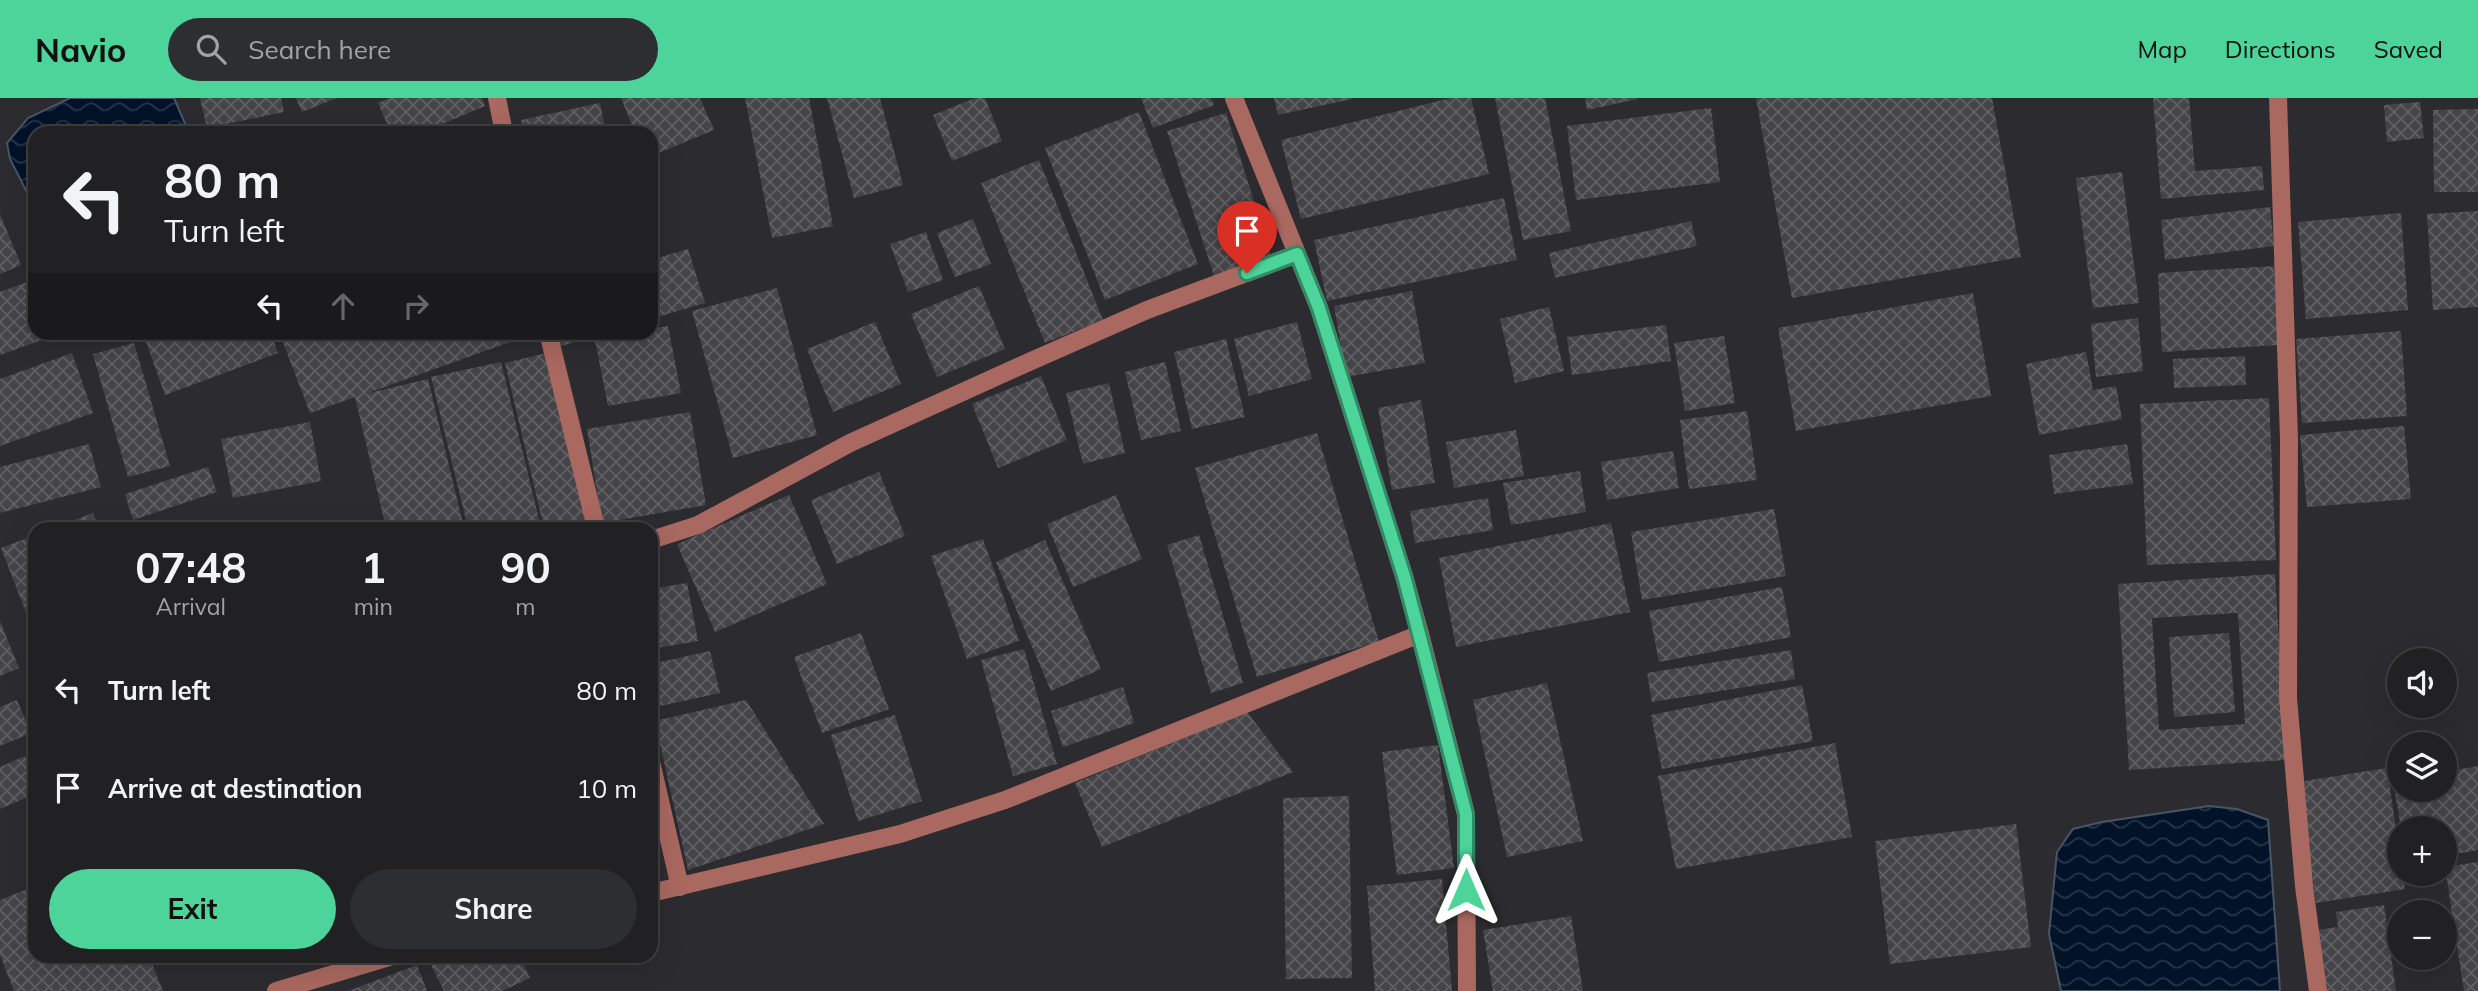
<!DOCTYPE html>
<html lang="en">
<head>
<meta charset="utf-8">
<style>
  body { margin:0; font-family:Mulish,sans-serif; background:#2d2e31; color:#f1f3f6; height:100vh; display:flex; flex-direction:column; font-size:26px; white-space:nowrap }
  * { box-sizing:border-box; margin:0 }
  p { font-size:23px; color:#a2a3a6 }
  .icon { flex:none; width:38px; height:38px; fill:none; stroke:currentColor; stroke-width:2; stroke-linecap:round; stroke-linejoin:round }
  .map { position:relative; flex:1; overflow:hidden }
  .sheet { position:absolute; left:28px; top:424px; width:630px; height:441px; display:flex; flex-direction:column; background:#212124; border-radius:21px; box-shadow:0 7px 28px #0002,0 0 0 2px #3e3e41 }
  .sheet>* { flex:none }
  .top-card { position:absolute; left:28px; top:28px; width:630px; height:214px; border-radius:21px; box-shadow:0 7px 28px #0002,0 0 0 2px #3e3e41; background:#212124; color:#f1f3f6; overflow:hidden }
  .controls { position:absolute; left:2387px; top:550px; display:grid; gap:14px }
  .controls a { display:grid; place-items:center; width:70px; height:70px; border-radius:50%; background:#212124; box-shadow:0 7px 28px #0002,0 0 0 2px #3e3e41; font-size:35px }
  .pin { position:absolute; display:grid; place-items:center; width:60px; height:60px; color:#fff; margin:-72px -30px; border-radius:50% 50% 50% 0; rotate:-45deg; box-shadow:0 0 7px #0007 }
  .pin .icon { rotate:45deg }
  .me { position:absolute; width:77px; margin:-38px; rotate:0deg; stroke-linejoin:round; filter:drop-shadow(0 0 5px #0008) }
  .turn { display:flex; align-items:center; gap:24px; height:147px; padding:0 21px; font-size:32px }
  .turn .icon { width:91px; height:91px; stroke-width:2.5 }
  .turn b { display:block; font-size:49px; line-height:60px }
  .lanes { display:flex; align-items:center; height:66px; padding:0 21px; background:#0003; justify-content:center; gap:35px; direction:ltr }
  .lanes .off { opacity:.35 }
  .eta { display:flex; justify-content:space-evenly; align-items:center; height:119px; text-align:center }
  .eta b { font-size:42px; font-weight:700; line-height:49px }
  .button { display:flex; gap:14px; margin-top:auto; padding:14px 21px }
  .button a { flex:1; height:80px; border-radius:42px; background:#4cd49b; color:#111; font-size:28px; font-weight:700; line-height:80px; text-align:center }
  .button a+a { background:#2d2e31; color:#f1f3f6 }
  ul { padding:0; list-style:none }
  li { display:flex; align-items:center; gap:21px; height:98px; padding:0 21px }
  li div { flex:1 }
  li b { display:block; font-size:26px }
  li em { font-style:normal }
  header { display:flex; align-items:center; gap:42px; box-sizing:border-box; height:98px; padding:0 35px; background:#4cd49b; color:#111 }
  header strong { font-size:33px }
  nav { display:flex; gap:38px; margin-inline-start:auto; font-size:24px }
  .search { width:490px; height:63px; background:#2d2e31; display:flex; align-items:center; gap:18px; box-sizing:border-box; padding:0 24px; border-radius:38px; color:#a2a3a6; font-size:26px }
  .map>svg:first-child { display:block }
</style>
</head>
<body>
<header>
<strong>Navio</strong>
<div class="search"><svg class="icon" aria-label="search" viewBox="0 0 24 24"><circle cx="10" cy="10" r="6"/><path d="M15 15l6 6"/></svg>Search here</div>
<nav><a>Map</a><a>Directions</a><a>Saved</a></nav>
</header>
<div class="map">
<svg width="2478" height="893" viewBox="0 0 2478 893">
  <defs>
    <pattern id="water-waves" width="16" height="10" patternUnits="userSpaceOnUse" patternTransform="scale(1.75)"><rect width="16" height="10" fill="#021329"/><path d="M0 5q4-4 8 0t8 0" fill="none" stroke="#273648"/></pattern>
    <pattern id="building-cross-hatch" width="8" height="8" patternUnits="userSpaceOnUse" patternTransform="scale(1.75)"><rect width="8" height="8" fill="#454448"/><path d="M0 0l8 8M0 8l8-8" fill="none" stroke="#605f63"/></pattern>
  </defs>
  <rect width="100%" height="100%" fill="#2c2c30"/>
  <g fill="url(#water-waves)" stroke="#495565" stroke-width="2">
    <polygon points="70,0 174,0 189,35 35,35 35,110 10,61 7,45 28,20"/>
    <polygon points="2209,708 2237,711 2268,722 2280,893 2061,893 2049,836 2057,754 2073,731 2102,724"/>
  </g>
  <g fill="url(#building-cross-hatch)" fill-rule="evenodd">
    <polygon points="200,0 281,0 284,14 207,30"/>
    <polygon points="296,0 337,0 302,14"/>
    <polygon points="389,0 482,0 485,8 421,35 391,35 378,5"/>
    <polygon points="621,0 700,0 714,32 651,58 651,35 635,35"/>
    <polygon points="745,0 809,0 833,128 772,140"/>
    <polygon points="827,0 880,0 903,87 854,100"/>
    <polygon points="975,0 985,0 1002,43 952,63 933,17"/>
    <polygon points="1141,0 1211,0 1214,7 1153,30"/>
    <polygon points="1274,0 1352,0 1352,1 1278,17"/>
    <polygon points="1451,0 1471,0 1489,76 1301,121 1281,42"/>
    <polygon points="1495,0 1545,0 1571,133 1523,142"/>
    <polygon points="1585,0 1637,0 1637,1 1587,12"/>
    <polygon points="1756,0 1992,0 2021,159 1792,200"/>
    <polygon points="2153,0 2189,0 2195,73 2262,68 2264,92 2161,101"/>
    <polygon points="2420,4 2424,40 2387,44 2384,7"/>
    <polygon points="600,5 606,35 524,35 521,22"/>
    <polygon points="1711,10 1720,84 1576,102 1567,28"/>
    <polygon points="2478,11 2478,94 2434,94 2433,12"/>
    <polygon points="1139,14 1198,166 1105,202 1045,50"/>
    <polygon points="1226,15 1273,163 1215,181 1167,33"/>
    <polygon points="1039,62 1103,222 1045,245 981,85"/>
    <polygon points="2122,74 2139,205 2093,210 2076,80"/>
    <polygon points="1504,100 1517,162 1327,203 1314,142"/>
    <polygon points="2270,109 2274,148 2165,162 2161,122"/>
    <polygon points="2478,113 2478,209 2433,212 2427,116"/>
    <polygon points="2401,115 2408,212 2306,221 2298,124"/>
    <polygon points="0,116 21,167 0,176"/>
    <polygon points="973,121 991,166 955,179 937,135"/>
    <polygon points="1691,123 1697,148 1555,180 1549,155"/>
    <polygon points="926,134 943,182 908,194 890,146"/>
    <polygon points="688,151 705,205 651,221 651,162"/>
    <polygon points="2274,168 2279,247 2162,254 2158,175"/>
    <polygon points="35,181 35,234 61,235 0,257 0,194"/>
    <polygon points="979,188 1005,251 937,279 911,216"/>
    <polygon points="777,190 817,337 733,360 692,213"/>
    <polygon points="1412,193 1425,265 1346,279 1334,208"/>
    <polygon points="1973,195 1991,298 1796,333 1778,230"/>
    <polygon points="1549,209 1564,273 1515,285 1500,221"/>
    <polygon points="2138,220 2143,273 2096,279 2091,226"/>
    <polygon points="875,224 901,286 833,314 807,251"/>
    <polygon points="1297,224 1312,281 1249,298 1234,241"/>
    <polygon points="1666,227 1671,263 1572,277 1567,239"/>
    <polygon points="668,228 681,295 608,308 595,242 632,234 651,234 651,231"/>
    <polygon points="2401,233 2407,318 2302,325 2296,241"/>
    <polygon points="162,234 270,234 278,255 165,297 145,241"/>
    <polygon points="279,234 538,234 365,296 428,281 464,430 386,430 355,299 310,315"/>
    <polygon points="554,234 604,234 604,235 558,249"/>
    <polygon points="1724,238 1735,305 1685,313 1674,245"/>
    <polygon points="1226,241 1245,319 1192,331 1174,254"/>
    <polygon points="134,245 170,368 128,379 93,256"/>
    <polygon points="2086,254 2093,292 2116,288 2122,321 2039,337 2026,266"/>
    <polygon points="72,255 93,315 0,348 0,281"/>
    <polygon points="546,255 587,426 570,430 544,430 505,265"/>
    <polygon points="2245,258 2246,287 2174,290 2173,261"/>
    <polygon points="501,264 541,430 468,430 431,279"/>
    <polygon points="1165,264 1181,333 1141,342 1125,274"/>
    <polygon points="1041,278 1067,342 998,370 972,306"/>
    <polygon points="1109,285 1125,355 1083,366 1066,295"/>
    <polygon points="2269,300 2276,462 2147,467 2140,306"/>
    <polygon points="1421,302 1435,385 1392,392 1378,310"/>
    <polygon points="1747,313 1757,382 1689,391 1680,322"/>
    <polygon points="690,314 706,407 602,425 587,331"/>
    <polygon points="310,324 321,383 233,400 221,341"/>
    <polygon points="2404,328 2411,401 2307,409 2300,337"/>
    <polygon points="1516,332 1524,378 1454,390 1446,344"/>
    <polygon points="1317,335 1379,544 1257,579 1195,370"/>
    <polygon points="89,346 101,389 0,415 0,369"/>
    <polygon points="2127,346 2133,386 2054,396 2049,357"/>
    <polygon points="1673,353 1679,390 1607,402 1601,364"/>
    <polygon points="208,369 217,394 133,422 125,396"/>
    <polygon points="1580,373 1586,414 1511,427 1503,385"/>
    <polygon points="879,374 905,438 837,466 811,402"/>
    <polygon points="789,397 827,486 715,534 677,446"/>
    <polygon points="1116,397 1142,461 1073,489 1047,426"/>
    <polygon points="1488,400 1493,432 1415,445 1410,413"/>
    <polygon points="1774,411 1786,478 1642,502 1631,434"/>
    <polygon points="93,415 99,430 53,430"/>
    <polygon points="1611,425 1630,514 1456,549 1439,460"/>
    <polygon points="35,437 35,538 1,450"/>
    <polygon points="1199,437 1243,585 1211,595 1167,447"/>
    <polygon points="983,441 1019,543 967,561 931,458"/>
    <polygon points="1045,442 1101,571 1051,593 996,464"/>
    <path d="M 2275,476 L 2286,662 L 2129,672 L 2118,486 ZM 2238,515 L 2245,626 L 2159,632 L 2152,520 Z"/>
    <polygon points="687,485 698,543 651,551 651,491"/>
    <polygon points="1782,489 1791,539 1659,564 1649,513"/>
    <polygon points="0,523 19,570 0,578"/>
    <polygon points="861,535 889,611 822,635 794,559"/>
    <polygon points="2229,535 2235,614 2174,619 2169,539"/>
    <polygon points="1024,551 1057,666 1013,678 981,562"/>
    <polygon points="1791,552 1795,581 1652,604 1647,575"/>
    <polygon points="710,553 720,595 651,610 651,566"/>
    <polygon points="1547,585 1583,743 1507,759 1473,602"/>
    <polygon points="1802,587 1813,643 1662,671 1651,617"/>
    <polygon points="1123,589 1134,625 1063,649 1051,613"/>
    <polygon points="17,602 31,635 0,648 0,609"/>
    <polygon points="746,602 824,726 688,772 655,623"/>
    <polygon points="1247,614 1293,674 1102,749 1075,685"/>
    <polygon points="895,617 922,703 858,723 831,637"/>
    <polygon points="1835,645 1852,739 1676,771 1658,678"/>
    <polygon points="1438,647 1454,770 1397,777 1382,654"/>
    <polygon points="25,658 35,680 35,696 0,711 0,669"/>
    <polygon points="2478,668 2478,752 2445,758 2445,730 2401,730 2393,683 2399,682 2399,691 2445,691 2445,674"/>
    <polygon points="2387,670 2399,752 2399,775 2403,775 2405,791 2316,805 2298,684"/>
    <polygon points="1349,698 1352,880 1286,881 1283,700"/>
    <polygon points="2016,726 2031,849 1890,866 1875,743"/>
    <polygon points="651,743 657,743 660,780 651,781"/>
    <polygon points="2478,764 2478,893 2464,893 2445,769"/>
    <polygon points="1442,781 1452,893 1375,893 1367,788"/>
    <polygon points="35,788 35,858 149,858 163,893 14,893 0,857 0,802"/>
    <polygon points="2384,807 2396,893 2326,893 2318,832 2338,829 2336,814"/>
    <polygon points="1571,818 1583,893 1493,893 1483,832"/>
    <polygon points="452,858 520,858 530,880 502,893 444,893 431,867"/>
    <polygon points="417,867 427,893 348,893"/>
  </g>
  <g fill="none" stroke-linecap="round" stroke-linejoin="round">
    <g stroke="#a96860" stroke-width="18">
      <polyline points="497,0 504,35"/>
      <polyline points="1234,0 1319,210 1404,478 1420,536 1466,716 1467,893"/>
      <polyline points="2278,0 2289,341 2288,600 2304,788 2318,893"/>
      <polyline points="548,234 596,430"/>
      <polyline points="651,442 698,427 850,345 1029,264 1147,212 1297,156"/>
      <polyline points="651,664 680,789"/>
      <polyline points="651,795 900,736 1005,702 1420,536"/>
      <polyline points="276,893 393,858"/>
    </g>
  </g>
  <g fill="none" stroke-linecap="round" stroke-linejoin="round">
    <defs>
      <polyline id="route" points="1247,175 1297,156 1319,210 1404,478 1466,716 1466,792"/>
    </defs>
    <use href="#route" stroke="#318a65" stroke-width="18"/>
    <use href="#route" stroke="#4cd49b" stroke-width="12"/>
  </g>
</svg>
<div class="controls">
<a><svg class="icon" aria-label="sound" viewBox="0 0 24 24"><path d="M4 9h4l5-4v14l-5-4H4zM17 9q2 3 0 6"/></svg></a>
<a><svg class="icon" aria-label="layers" viewBox="0 0 24 24"><path d="M12 4l9 5-9 5-9-5zM3 14l9 5 9-5"/></svg></a>
<a>+</a>
<a>−</a>
</div>
<div class="pin" style="left:1247px;top:175px;background:#d93025"><svg class="icon" aria-label="arrive" viewBox="0 0 24 24"><path d="M6 21V4h12l-3 4 3 4H6"/></svg></div>
<svg class="me" style="left:1466px;top:792px" viewBox="-20 -20 40 40"><path d="M0-17L14 15 0 8-14 15z" fill="#4cd49b" stroke="#fff" stroke-width="4"/></svg>
<div class="top-card">
<div class="turn"><svg class="icon" aria-label="left" viewBox="0 0 24 24"><path d="M17 20v-9H6M10 6l-5 5 5 5"/></svg><div><b>80 m</b>Turn left</div></div>
<div class="lanes"><svg class="icon" aria-label="left" viewBox="0 0 24 24"><path d="M17 20v-9H6M10 6l-5 5 5 5"/></svg><svg class="icon off" aria-label="ahead" viewBox="0 0 24 24"><path d="M12 20V5M6 11l6-6 6 6"/></svg><svg class="icon off" aria-label="right" viewBox="0 0 24 24"><path d="M7 20v-9h11M14 6l5 5-5 5"/></svg></div>
</div>
<section class="sheet">
<div class="eta">
<div><b>07:48</b><p>Arrival</p></div>
<div><b>1</b><p>min</p></div>
<div><b>90</b><p>m</p></div>
</div>
<ul>
<li><svg class="icon" aria-label="left" viewBox="0 0 24 24"><path d="M17 20v-9H6M10 6l-5 5 5 5"/></svg><div><b>Turn left</b></div><em>80 m</em></li>
<li><svg class="icon" aria-label="arrive" viewBox="0 0 24 24"><path d="M6 21V4h12l-3 4 3 4H6"/></svg><div><b>Arrive at destination</b></div><em>10 m</em></li>
</ul>
<div class="button"><a>Exit</a><a>Share</a></div>
</section>
</div>
</body>
</html>
